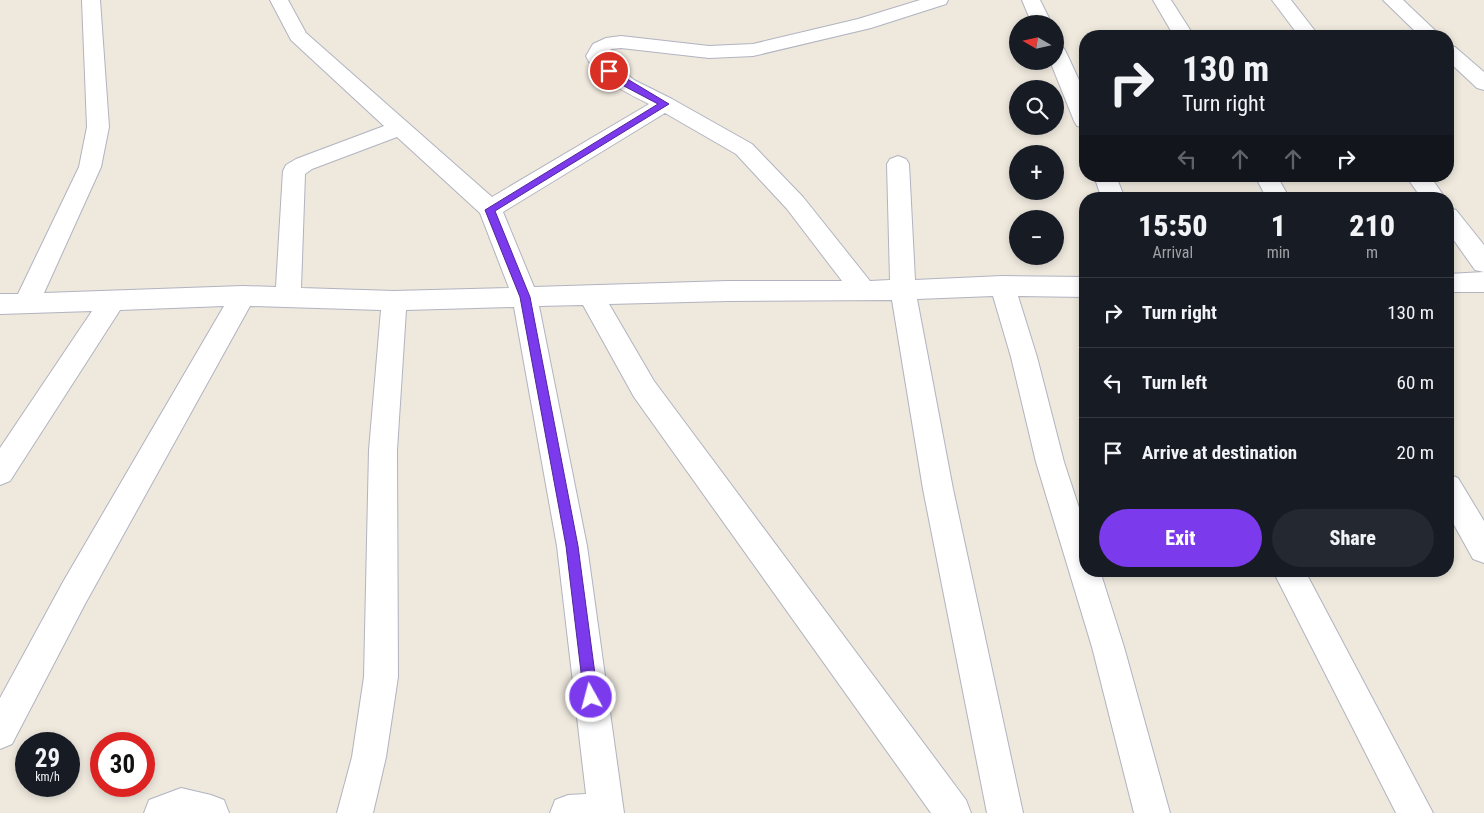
<!DOCTYPE html>
<html lang="en">
<head>
<meta charset="utf-8">
<style>
  body { margin:0; font-family:"Roboto Condensed",sans-serif; background:#242831; color:#f1f3f6; height:100vh; display:flex; flex-direction:column; font-size:19px; white-space:nowrap }
  * { box-sizing:border-box; margin:0 }
  p { font-size:16px; color:#9ea1a6 }
  .icon { flex:none; width:28px; height:28px; fill:none; stroke:currentColor; stroke-width:2; stroke-linecap:round; stroke-linejoin:round }
  .map { position:relative; flex:1; overflow:hidden }
  .details { position:absolute; left:1079px; top:192px; width:375px; height:385px; display:flex; flex-direction:column; background:#171b24; border-radius:20px; box-shadow:0 2px 8px #0003 }
  .details>* { flex:none }
  .guide { position:absolute; left:1079px; top:30px; width:375px; height:152px; border-radius:20px; box-shadow:0 2px 8px #0003; background:#171b24; color:#f1f3f6; overflow:hidden }
  .needle { width:32px; rotate:279deg }
  .fabs { position:absolute; left:1009px; top:15px; display:grid; gap:10px }
  .fabs a { display:grid; place-items:center; width:55px; height:55px; border-radius:50%; background:#171b24; box-shadow:0 2px 8px #0003; font-size:25px }
  .speed { position:absolute; left:15px; top:732px; display:flex; gap:10px; font-size:25px; font-weight:700; text-align:center }
  .speed>* { display:grid; place-content:center; width:65px; height:65px; border-radius:50%; background:#171b24; box-shadow:0 2px 8px #0003; line-height:1 }
  .speed small { font-size:12px; font-weight:400 }
  .speed .limit { border:8px solid #d22; background:#fff; color:#111 }
  .pin { position:absolute; display:grid; place-items:center; width:42px; height:42px; color:#fff; margin:-21px; border:2px solid #fff; border-radius:50%; box-shadow:0 1px 5px #0007 }
  .me { position:absolute; width:55px; margin:-28px; rotate:353deg; stroke-linejoin:round; filter:drop-shadow(0 0 4px #0008) }
  .turn { display:flex; align-items:center; gap:18px; height:105px; padding:0 20px; font-size:22px }
  .turn .icon { width:65px; height:65px; stroke-width:2.5 }
  .turn b { display:block; font-size:35px; line-height:42px }
  .lanes { display:flex; align-items:center; height:48px; padding:0 20px; background:#0003; justify-content:center; gap:25px; direction:ltr }
  .lanes .off { opacity:.35 }
  .eta { display:flex; justify-content:space-evenly; align-items:center; height:85px; text-align:center }
  .eta b { font-size:30px; font-weight:800; line-height:35px }
  .cta { display:flex; gap:10px; margin-top:auto; padding:10px 20px }
  .cta a { flex:1; height:58px; border-radius:30px; background:#7c3aed; color:#fff; font-size:20px; font-weight:800; line-height:58px; text-align:center }
  .cta a+a { background:#242831; color:#f1f3f6 }
  ul { padding:0; list-style:none }
  li { display:flex; align-items:center; gap:15px; height:70px; padding:0 20px; border-top:1px solid #363941 }
  li div { flex:1 }
  li b { display:block; font-size:19px }
  li em { font-style:normal }
  .map>svg:first-child { display:block }
</style>
</head>
<body>
<div class="map">
<svg width="1484" height="813" viewBox="0 0 1484 813">
  <rect width="100%" height="100%" fill="#eee8dd"/>
  <g fill="none" stroke-linecap="round" stroke-linejoin="round">
    <defs>
      <g id="minor">
        <path d="M 82,0 L 100,0 L 109,127 L 101,167 L 44,293 L 243,286 L 276,287 L 283,171 L 286,165 L 296,159 L 384,126 L 291,40 L 270,0 L 288,0 L 306,33 L 492,197 L 649,104 C 629,94 595,78 586,56 L 593,44 L 606,38 L 621,36 L 709,46 L 753,44 L 858,19 L 920,0 L 948,0 L 946,4 L 871,28 L 753,56 L 709,58 L 621,48 L 611,49 L 606,56 L 634,80 L 672,99 L 752,144 L 803,197 L 870,281 L 890,280 L 887,164 L 890,159 L 898,156 L 906,159 L 909,164 L 915,280 L 1002,276 L 1085,277 L 1085,297 L 1018,296 L 1037,357 L 1064,462 L 1085,526 L 1085,571 L 1100,571 L 1124,647 L 1170,813 L 1134,813 L 1092,647 L 1036,462 L 1011,357 L 993,296 L 917,299 L 953,489 L 1023,813 L 987,813 L 923,489 L 892,300 L 728,301 L 609,304 L 654,381 L 966,800 L 971,813 L 931,813 L 634,397 L 583,305 L 539,306 L 587,546 L 624,813 L 550,813 L 555,800 L 568,795 L 586,794 L 557,546 L 514,307 L 406,310 L 397,450 L 398,677 L 386,757 L 373,813 L 337,813 L 352,757 L 364,677 L 369,450 L 381,310 L 250,306 L 85,604 L 12,744 L 0,749 L 0,698 L 63,582 L 224,306 L 120,310 L 10,481 L 0,485 L 0,448 L 92,311 L 0,314 L 0,294 L 18,294 L 79,167 L 87,127 ZM 665,113 L 736,154 L 787,209 L 842,281 L 728,281 L 534,287 L 503,212 ZM 397,137 L 480,213 L 509,288 L 394,291 L 301,288 L 305,174 L 312,169 Z"/>
        <polygon points="1022,0 1040,0 1052,24 1032,24"/>
        <polygon points="1153,0 1171,0 1194,36 1174,36"/>
        <polygon points="1272,0 1291,0 1319,36 1299,36"/>
        <polygon points="1383,0 1403,0 1441,36 1420,36"/>
        <polygon points="1055,44 1062,46 1065,50 1085,93 1085,128 1077,126 1074,121 1050,61 1055,61"/>
        <polygon points="1448,45 1455,47 1484,72 1484,90 1477,88 1448,61"/>
        <polygon points="1094,176 1116,176 1125,199 1102,199"/>
        <polygon points="1255,176 1277,176 1290,199 1267,199"/>
        <polygon points="1406,176 1430,176 1446,199 1422,199"/>
        <polygon points="1448,208 1456,210 1484,245 1484,272 1475,270 1448,232"/>
        <polygon points="1484,272 1484,292 1448,292 1448,274"/>
        <polygon points="1448,474 1458,478 1484,521 1484,563 1473,559 1448,514"/>
        <polygon points="1273,571 1305,571 1433,813 1396,813"/>
        <polygon points="181,788 211,795 224,800 229,813 144,813 149,800"/>
      </g>
    </defs>
    <use href="#minor" stroke="#b1b3c0" stroke-width="2"/>
    <use href="#minor" fill="#fff" fill-rule="evenodd"/>
  </g>
  <polygon fill="#7c3aed" stroke="#51269a" points="609,68 669,104 495,211 530,297 578,546 598,697 596,702 591,704 586,702 584,697 566,546 520,297 485,210 658,104 624,86 606,73 604,71"/>
</svg>
<div class="fabs">
<a><svg class="needle" viewBox="-14 -14 28 28"><path d="M0-13l5 13h-10z" fill="#e53935"/><path d="M0 13l5-13h-10z" fill="#9ea1a6"/></svg></a>
<a><svg class="icon" aria-label="search" viewBox="0 0 24 24"><circle cx="10" cy="10" r="6"/><path d="M15 15l6 6"/></svg></a>
<a>+</a>
<a>−</a>
</div>
<div class="speed"><div>29<small>km/h</small></div><div class="limit">30</div></div>
<div class="pin" style="left:609px;top:71px;background:#d93025"><svg class="icon" aria-label="arrive" viewBox="0 0 24 24"><path d="M6 21V4h12l-3 4 3 4H6"/></svg></div>
<svg class="me" style="left:591px;top:697px" viewBox="-20 -20 40 40"><circle r="17" fill="#7c3aed" stroke="#fff" stroke-width="3"/><path d="M0-11L8 9 0 5-8 9z" fill="#fff"/></svg>
<div class="guide">
<div class="turn"><svg class="icon" aria-label="right" viewBox="0 0 24 24"><path d="M7 20v-9h11M14 6l5 5-5 5"/></svg><div><b>130 m</b>Turn right</div></div>
<div class="lanes"><svg class="icon off" aria-label="left" viewBox="0 0 24 24"><path d="M17 20v-9H6M10 6l-5 5 5 5"/></svg><svg class="icon off" aria-label="ahead" viewBox="0 0 24 24"><path d="M12 20V5M6 11l6-6 6 6"/></svg><svg class="icon off" aria-label="ahead" viewBox="0 0 24 24"><path d="M12 20V5M6 11l6-6 6 6"/></svg><svg class="icon" aria-label="right" viewBox="0 0 24 24"><path d="M7 20v-9h11M14 6l5 5-5 5"/></svg></div>
</div>
<section class="details">
<div class="eta">
<div><b>15:50</b><p>Arrival</p></div>
<div><b>1</b><p>min</p></div>
<div><b>210</b><p>m</p></div>
</div>
<ul>
<li><svg class="icon" aria-label="right" viewBox="0 0 24 24"><path d="M7 20v-9h11M14 6l5 5-5 5"/></svg><div><b>Turn right</b></div><em>130 m</em></li>
<li><svg class="icon" aria-label="left" viewBox="0 0 24 24"><path d="M17 20v-9H6M10 6l-5 5 5 5"/></svg><div><b>Turn left</b></div><em>60 m</em></li>
<li><svg class="icon" aria-label="arrive" viewBox="0 0 24 24"><path d="M6 21V4h12l-3 4 3 4H6"/></svg><div><b>Arrive at destination</b></div><em>20 m</em></li>
</ul>
<div class="cta"><a>Exit</a><a>Share</a></div>
</section>
</div>
</body>
</html>
